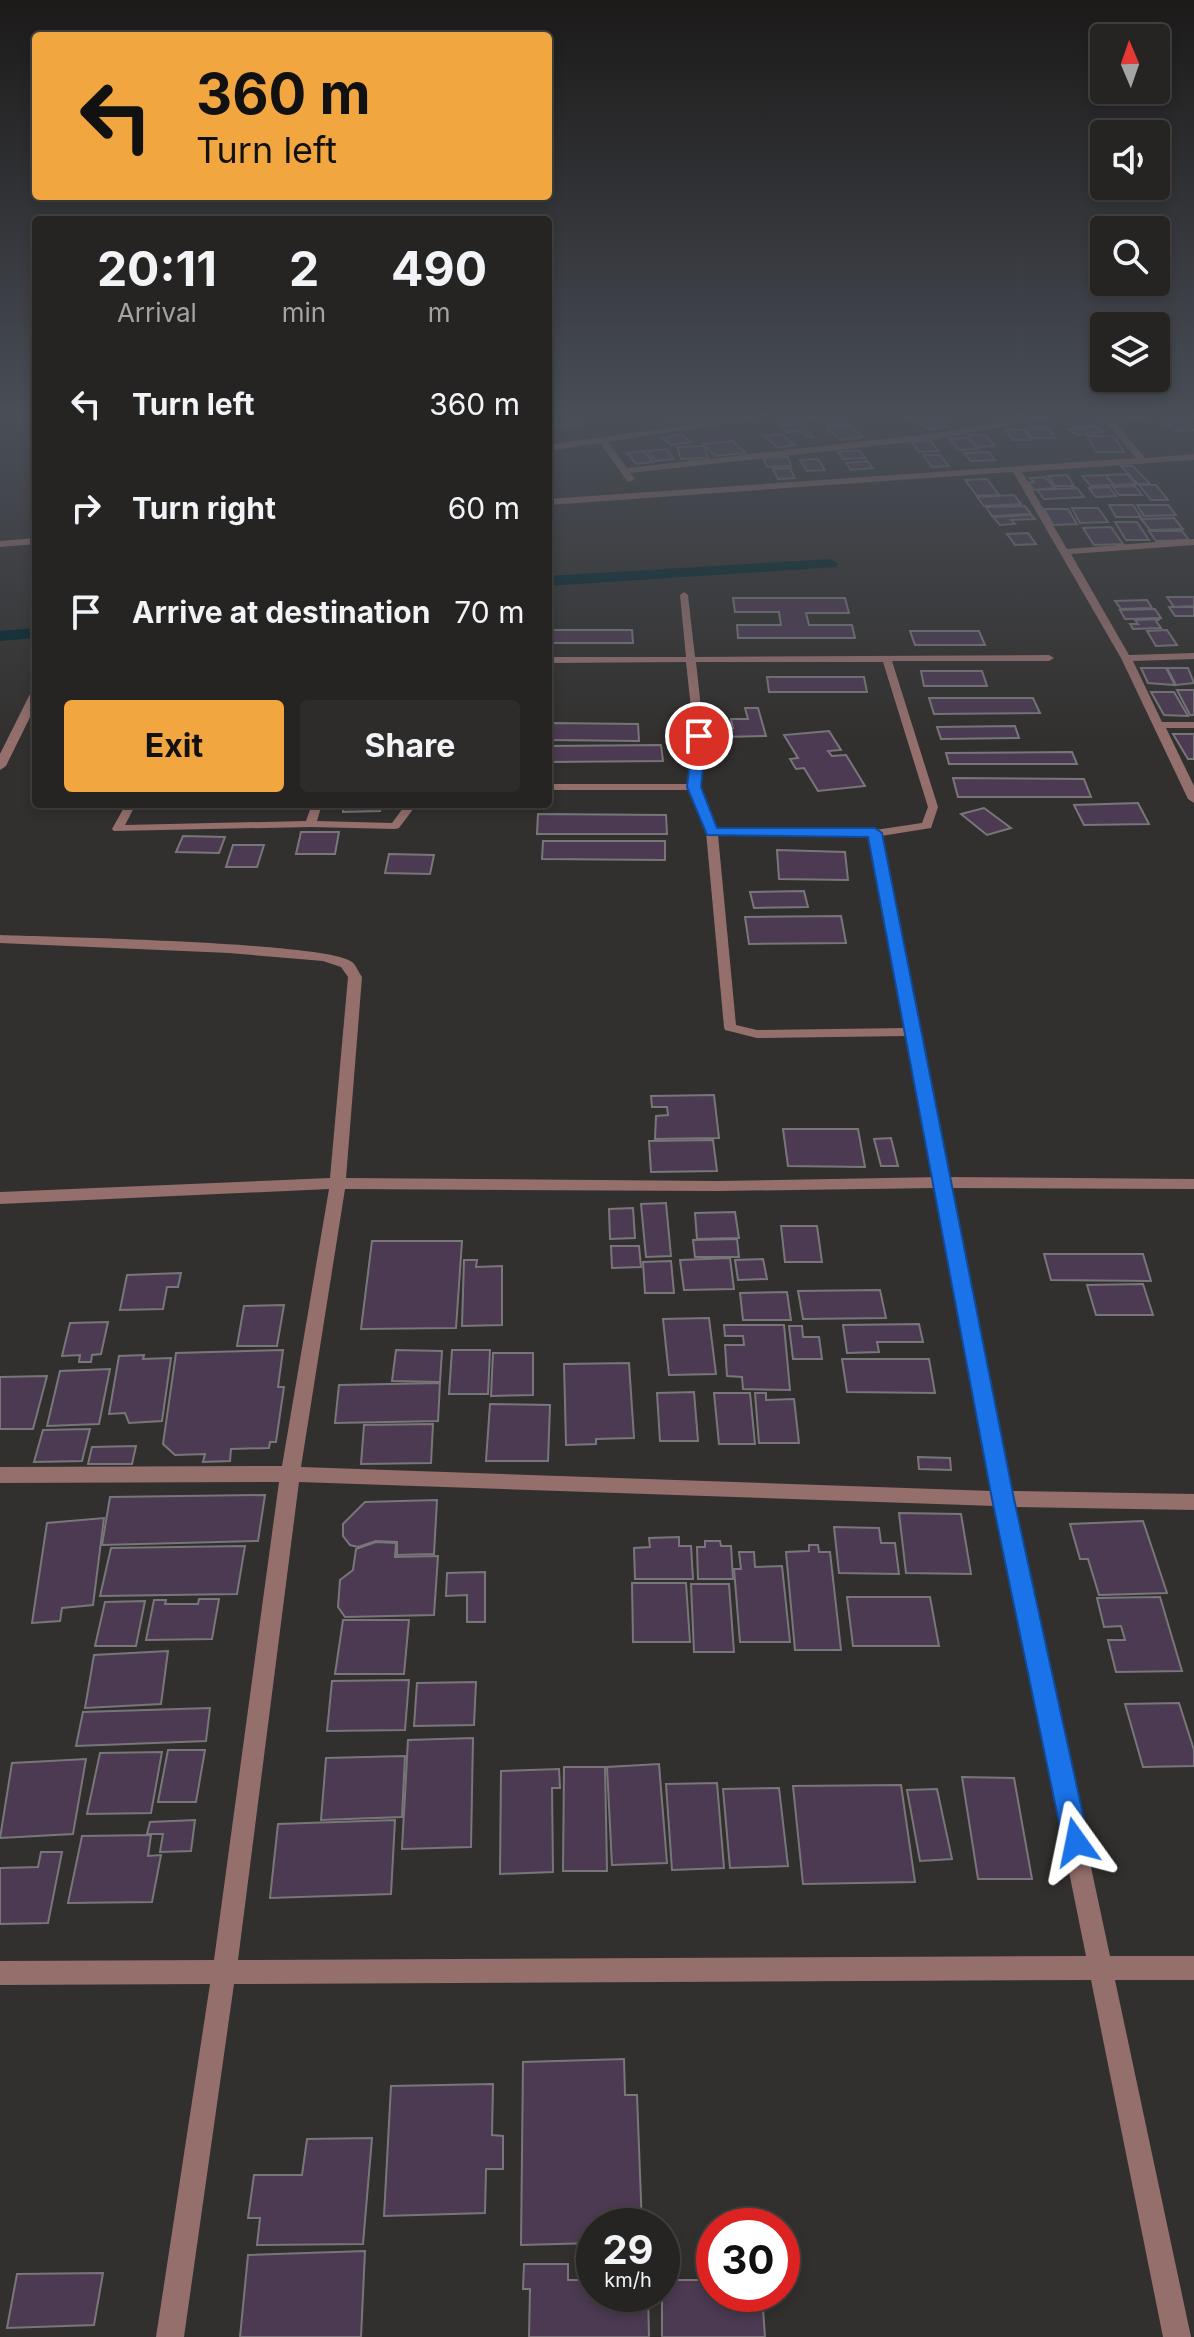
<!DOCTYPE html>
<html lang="en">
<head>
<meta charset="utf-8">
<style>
  body { margin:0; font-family:Inter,sans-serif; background:#2e2c2a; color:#f1f3f6; height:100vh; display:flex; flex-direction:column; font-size:30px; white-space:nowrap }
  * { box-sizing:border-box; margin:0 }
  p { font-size:26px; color:#a4a4a5 }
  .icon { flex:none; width:44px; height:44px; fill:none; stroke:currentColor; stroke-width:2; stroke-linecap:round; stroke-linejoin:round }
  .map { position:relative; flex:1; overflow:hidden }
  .side { position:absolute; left:32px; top:216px; width:520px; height:592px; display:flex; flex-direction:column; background:#262422; border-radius:8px; box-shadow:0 4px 12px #0003,0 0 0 2px #424140 }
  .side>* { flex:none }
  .banner { position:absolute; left:32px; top:32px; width:520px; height:168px; border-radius:8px; box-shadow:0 4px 12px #0003,0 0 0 2px #424140; background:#f1a640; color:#111; overflow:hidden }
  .needle { width:52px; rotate:358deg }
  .fabs { position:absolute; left:1090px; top:24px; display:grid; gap:16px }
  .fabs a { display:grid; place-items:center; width:80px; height:80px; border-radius:8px; background:#262422; box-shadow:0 4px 12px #0003,0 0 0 2px #424140; font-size:40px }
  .speed { position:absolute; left:576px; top:2208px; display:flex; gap:16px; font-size:40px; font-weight:700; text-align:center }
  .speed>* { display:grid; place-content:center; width:104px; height:104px; border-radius:50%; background:#262422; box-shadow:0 4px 12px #0003,0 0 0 2px #424140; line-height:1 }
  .speed small { font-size:20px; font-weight:400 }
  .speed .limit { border:12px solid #d22; background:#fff; color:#111 }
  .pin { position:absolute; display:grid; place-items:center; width:68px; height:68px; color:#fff; margin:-34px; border:4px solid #fff; border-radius:50%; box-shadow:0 2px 8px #0007 }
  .me { position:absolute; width:88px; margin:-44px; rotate:348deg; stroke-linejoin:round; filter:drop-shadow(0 0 6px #0008) }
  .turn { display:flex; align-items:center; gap:28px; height:168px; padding:0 32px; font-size:36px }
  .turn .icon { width:104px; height:104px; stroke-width:2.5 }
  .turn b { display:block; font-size:56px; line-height:68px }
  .eta { display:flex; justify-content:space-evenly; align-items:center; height:136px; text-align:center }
  .eta b { font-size:48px; font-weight:700; line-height:56px }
  .button { display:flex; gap:16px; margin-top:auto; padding:16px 32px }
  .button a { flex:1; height:92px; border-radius:8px; background:#f1a640; color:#111; font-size:32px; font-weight:700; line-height:92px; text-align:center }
  .button a+a { background:#2e2c2a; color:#f1f3f6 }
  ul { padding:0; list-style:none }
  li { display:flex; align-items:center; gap:24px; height:104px; padding:0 32px }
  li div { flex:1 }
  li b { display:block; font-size:30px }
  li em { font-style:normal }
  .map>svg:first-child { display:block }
</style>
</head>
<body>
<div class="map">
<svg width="1194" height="2337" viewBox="0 0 1194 2337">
  <rect width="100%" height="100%" fill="#32302e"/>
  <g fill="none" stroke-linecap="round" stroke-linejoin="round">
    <g fill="#00252c" fill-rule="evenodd">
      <polygon points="830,559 838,564 836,567 548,586 548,576"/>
      <polygon points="36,628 36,638 0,641 0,631"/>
    </g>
  </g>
  <g fill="#4b3a51" stroke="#787679" stroke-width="2">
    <polygon points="570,416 580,423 559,427 548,419"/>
    <polygon points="664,416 693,416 698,420 674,424"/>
    <polygon points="811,416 837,416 846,422 828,425"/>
    <polygon points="930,416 948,427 930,430 910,417"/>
    <polygon points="1182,419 1194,430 1177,431 1163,420"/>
    <polygon points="800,423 814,437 807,437 800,431 786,432 779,425"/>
    <polygon points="848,425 863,437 841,440 826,428"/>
    <polygon points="1095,426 1104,432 1077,435 1068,429"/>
    <polygon points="1048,427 1055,438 1032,438 1025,428"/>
    <polygon points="1006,430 1025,430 1031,440 1012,440"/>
    <polygon points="681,434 691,442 672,445 662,438"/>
    <polygon points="781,434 795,445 779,448 764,436"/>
    <polygon points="968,435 986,435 995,446 977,447"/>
    <polygon points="1087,436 1114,436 1124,452 1096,452"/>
    <polygon points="968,438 978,449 959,450 949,439"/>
    <polygon points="733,441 745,453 715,456 703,444"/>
    <polygon points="931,441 938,451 919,452 912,442"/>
    <polygon points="704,446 708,458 681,459 677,447"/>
    <polygon points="666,449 674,459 656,461 648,451"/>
    <polygon points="859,450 865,458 843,459 838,452"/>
    <polygon points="644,451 653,462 636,464 627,453"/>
    <polygon points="989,452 995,460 971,461 964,453"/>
    <polygon points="923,455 940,455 949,466 932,467"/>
    <polygon points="788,457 791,466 767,467 763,458"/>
    <polygon points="818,459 825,470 807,471 800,460"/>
    <polygon points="867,461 873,468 851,470 846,463"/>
    <polygon points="1121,466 1133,466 1150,484 1138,484"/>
    <polygon points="790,468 795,478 778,479 773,469"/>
    <polygon points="1127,474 1136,484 1114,485 1106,475"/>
    <polygon points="1067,475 1074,486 1055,486 1048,476"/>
    <polygon points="1105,475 1114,485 1091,486 1082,476"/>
    <polygon points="1045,477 1055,488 1034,490 1028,483 1034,482 1030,478"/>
    <polygon points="987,479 999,495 977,496 965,480"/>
    <polygon points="1139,485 1156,485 1168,500 1151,500"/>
    <polygon points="1135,486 1142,495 1119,495 1113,487"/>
    <polygon points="1109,487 1116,496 1096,497 1089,488"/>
    <polygon points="1077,488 1084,497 1044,499 1037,490"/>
    <polygon points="1014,495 1021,504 984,506 977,497"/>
    <polygon points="1109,505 1133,505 1141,517 1116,517"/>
    <polygon points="1137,505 1168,505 1176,515 1144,516"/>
    <polygon points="1025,506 1031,514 992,516 986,507"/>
    <polygon points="1072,508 1098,508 1108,522 1080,523"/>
    <polygon points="1044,509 1068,509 1077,524 1053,525"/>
    <polygon points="1031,515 1035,519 1011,520 1015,524 1000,525 993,517"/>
    <polygon points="1174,518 1183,529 1150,530 1141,519"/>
    <polygon points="1115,522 1137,522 1149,540 1126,540"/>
    <polygon points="1111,527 1123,544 1094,545 1083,528"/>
    <polygon points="1149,531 1182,531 1189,540 1156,541"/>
    <polygon points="1028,533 1036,544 1015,545 1007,534"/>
    <polygon points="1167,597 1194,597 1194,606 1174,607"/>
    <polygon points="733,598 845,598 849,613 806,613 809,625 852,625 855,638 738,638 737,625 781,625 779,612 735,612"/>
    <polygon points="1147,600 1152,608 1121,609 1115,601"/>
    <polygon points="1169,607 1194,607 1194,616 1175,616"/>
    <polygon points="1155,609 1161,618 1125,619 1120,610"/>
    <polygon points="1160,619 1156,621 1161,628 1133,629 1130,624 1138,624 1135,620"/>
    <polygon points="548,630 632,630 633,643 548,643"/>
    <polygon points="1167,630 1177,645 1156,646 1147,631"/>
    <polygon points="910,631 979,631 985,645 915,645"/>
    <polygon points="1141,668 1166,668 1175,685 1148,683"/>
    <polygon points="1167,668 1188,668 1194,683 1176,685"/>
    <polygon points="921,671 982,671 987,686 924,686"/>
    <polygon points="767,677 864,677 867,692 769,692"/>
    <polygon points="1177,690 1194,690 1194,715 1190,715"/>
    <polygon points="1151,692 1174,692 1188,716 1164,715"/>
    <polygon points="929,698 1033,698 1040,713 934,714"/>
    <polygon points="745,708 758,708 766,736 722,737 720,728 733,728 731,719 748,719"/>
    <polygon points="551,723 638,724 639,741 550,740"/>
    <polygon points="1015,726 1019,738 941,739 937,727"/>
    <polygon points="829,731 841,750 828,751 832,756 846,755 865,786 818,791 804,768 796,769 790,759 798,758 784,735"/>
    <polygon points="1173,734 1194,734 1194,759 1188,759"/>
    <polygon points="661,745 663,761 548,762 548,746"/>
    <polygon points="1072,752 1077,764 949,764 946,753"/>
    <polygon points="953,778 1084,779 1091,797 958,797"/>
    <polygon points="1138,803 1149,824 1084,825 1074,805"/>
    <polygon points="343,804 380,804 380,811 343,812"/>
    <polygon points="984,808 1011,828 987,835 961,814"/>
    <polygon points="538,814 666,815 667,834 537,834"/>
    <polygon points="301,832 339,832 335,854 296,854"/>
    <polygon points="183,836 225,837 219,853 176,852"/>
    <polygon points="543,841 665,841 665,860 542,859"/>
    <polygon points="233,845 264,845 257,867 226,867"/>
    <polygon points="777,850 845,852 848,880 779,879"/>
    <polygon points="389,854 434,855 430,874 385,873"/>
    <polygon points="804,891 808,907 754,908 750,892"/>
    <polygon points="841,916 846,943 749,944 745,917"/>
    <polygon points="714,1095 719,1138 655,1139 656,1116 668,1115 667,1107 652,1107 651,1096"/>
    <polygon points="783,1129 858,1129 865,1167 788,1166"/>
    <polygon points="891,1138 898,1166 881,1166 874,1139"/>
    <polygon points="713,1140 717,1171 651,1172 649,1141"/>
    <polygon points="666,1203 671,1256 646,1257 641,1204"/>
    <polygon points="633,1208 635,1238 610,1239 609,1209"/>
    <polygon points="735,1212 739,1238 697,1239 695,1213"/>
    <polygon points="781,1226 817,1226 822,1262 785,1262"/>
    <polygon points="737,1239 739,1257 695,1257 693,1240"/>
    <polygon points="372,1241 462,1241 456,1328 361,1329"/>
    <polygon points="611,1246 639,1246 641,1267 612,1268"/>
    <polygon points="1044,1254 1143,1254 1151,1281 1051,1280"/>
    <polygon points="730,1258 734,1289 684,1290 680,1260"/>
    <polygon points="763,1259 767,1279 738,1280 735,1260"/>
    <polygon points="464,1260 477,1260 476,1267 502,1266 502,1325 462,1326"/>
    <polygon points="671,1261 674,1293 645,1293 643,1262"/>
    <polygon points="181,1273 178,1287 167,1287 163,1309 120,1310 127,1275"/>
    <polygon points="1143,1284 1153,1315 1096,1315 1087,1285"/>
    <polygon points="880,1290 886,1318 803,1319 798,1291"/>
    <polygon points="787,1292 791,1320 743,1320 740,1293"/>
    <polygon points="284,1305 277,1346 237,1346 244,1306"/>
    <polygon points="709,1318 716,1374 669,1375 663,1319"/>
    <polygon points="108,1322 101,1354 92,1355 91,1362 79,1362 80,1355 62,1356 70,1323"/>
    <polygon points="919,1324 923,1342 877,1342 879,1352 847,1353 843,1325"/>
    <polygon points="724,1325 784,1325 790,1390 743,1389 742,1377 727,1376 725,1345 744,1345 743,1336 725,1336"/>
    <polygon points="789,1326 802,1326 803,1337 819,1337 822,1359 793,1359"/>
    <polygon points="283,1350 278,1387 284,1387 276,1442 270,1442 269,1448 231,1449 230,1461 203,1462 205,1454 175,1455 163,1444 176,1353"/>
    <polygon points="396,1350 442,1351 440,1382 392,1381"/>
    <polygon points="452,1350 490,1350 488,1394 449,1394"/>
    <polygon points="493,1353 533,1353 533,1395 491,1396"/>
    <polygon points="144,1355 143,1359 171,1358 162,1421 129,1423 125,1413 109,1414 119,1356"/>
    <polygon points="842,1359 929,1359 935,1393 847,1392"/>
    <polygon points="629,1363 634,1438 596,1439 596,1444 566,1445 564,1364"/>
    <polygon points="110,1369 99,1424 47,1426 60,1371"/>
    <polygon points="47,1376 33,1429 0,1429 0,1377"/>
    <polygon points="440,1383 438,1421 335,1423 339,1385"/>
    <polygon points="694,1392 698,1441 660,1441 657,1393"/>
    <polygon points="714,1393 750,1393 755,1444 719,1444"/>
    <polygon points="755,1393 766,1393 766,1400 794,1399 799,1443 759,1443"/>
    <polygon points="490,1404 550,1405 548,1461 486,1461"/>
    <polygon points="433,1424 431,1463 361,1464 364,1425"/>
    <polygon points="90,1429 82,1461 34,1462 43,1430"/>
    <polygon points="136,1446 132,1464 88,1464 92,1447"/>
    <polygon points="918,1457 950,1458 951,1470 919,1469"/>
    <polygon points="265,1495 258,1541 102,1545 110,1497"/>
    <polygon points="437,1500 434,1554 397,1555 397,1542 376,1541 358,1547 350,1545 343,1536 343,1524 365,1502"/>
    <polygon points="899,1513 961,1514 971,1574 906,1573"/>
    <polygon points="104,1518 93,1605 62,1608 60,1621 32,1623 47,1523"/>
    <polygon points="1143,1521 1167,1593 1099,1595 1088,1559 1080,1559 1070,1524"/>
    <polygon points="834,1527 879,1528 881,1543 895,1543 899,1574 839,1573"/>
    <polygon points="679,1537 679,1546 691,1546 693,1579 635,1579 634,1548 650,1547 649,1538"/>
    <polygon points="705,1541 720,1541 721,1546 731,1546 733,1579 698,1579 697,1547 705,1547"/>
    <polygon points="376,1542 396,1543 395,1557 438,1556 434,1615 345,1617 338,1607 340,1580 353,1570 356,1549"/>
    <polygon points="809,1545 818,1545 819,1552 830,1552 841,1650 795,1650 786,1552 809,1551"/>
    <polygon points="245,1546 237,1594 100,1596 111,1548"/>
    <polygon points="739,1552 754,1552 755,1567 782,1566 790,1642 740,1642 734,1569 741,1569"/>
    <polygon points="485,1572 485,1622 467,1622 467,1595 446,1596 447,1573"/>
    <polygon points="632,1583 686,1583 690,1642 633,1642"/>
    <polygon points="691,1584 729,1584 734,1652 694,1652"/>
    <polygon points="847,1597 930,1597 939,1646 853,1646"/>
    <polygon points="1160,1597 1182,1671 1116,1672 1108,1640 1125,1640 1121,1626 1104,1627 1097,1598"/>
    <polygon points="199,1599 219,1599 212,1639 146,1640 154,1600 166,1600 165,1604 198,1604"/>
    <polygon points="145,1601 136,1646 95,1646 105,1602"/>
    <polygon points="343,1620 409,1620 404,1674 335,1674"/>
    <polygon points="168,1651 161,1704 85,1708 94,1655"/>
    <polygon points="409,1680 405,1730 327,1731 332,1681"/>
    <polygon points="476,1682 474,1725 414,1726 417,1683"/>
    <polygon points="1179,1703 1194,1750 1194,1766 1143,1767 1125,1704"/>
    <polygon points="210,1708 206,1741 76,1746 83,1712"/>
    <polygon points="473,1738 471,1847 402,1849 408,1740"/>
    <polygon points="168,1750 205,1750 196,1802 158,1802"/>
    <polygon points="162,1752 151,1813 87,1814 100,1753"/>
    <polygon points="405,1756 402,1817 321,1820 326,1758"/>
    <polygon points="86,1759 73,1834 0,1838 12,1763"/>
    <polygon points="659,1764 667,1863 612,1865 607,1767"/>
    <polygon points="564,1767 605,1767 607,1871 563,1871"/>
    <polygon points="559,1769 560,1788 552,1788 553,1872 500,1874 501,1771"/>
    <polygon points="962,1777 1014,1778 1032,1879 978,1879"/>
    <polygon points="717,1783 724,1868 672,1870 666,1784"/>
    <polygon points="901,1785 915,1882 803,1884 793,1786"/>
    <polygon points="779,1788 788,1866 730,1868 723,1789"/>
    <polygon points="937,1789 952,1859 920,1861 907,1790"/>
    <polygon points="195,1820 191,1851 160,1852 163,1834 147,1834 150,1822"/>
    <polygon points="395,1820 391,1894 270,1898 278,1824"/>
    <polygon points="151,1835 148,1856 161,1855 152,1902 68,1903 82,1836"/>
    <polygon points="41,1852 62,1852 48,1923 0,1924 0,1868 38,1867"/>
    <polygon points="624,2059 625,2095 637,2095 642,2226 594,2226 594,2243 521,2245 523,2062"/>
    <polygon points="493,2084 492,2135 503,2136 503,2169 486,2169 485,2213 384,2216 391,2086"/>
    <polygon points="372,2138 363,2244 257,2245 260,2218 248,2218 254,2175 302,2175 307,2139"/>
    <polygon points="365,2251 361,2337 240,2337 248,2255"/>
    <polygon points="524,2264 568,2264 568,2280 594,2280 594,2294 648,2294 649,2337 529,2337 530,2289 523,2289"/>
    <polygon points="103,2273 94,2325 7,2328 17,2274"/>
    <polygon points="662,2280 714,2280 714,2294 762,2294 765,2337 662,2337"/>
  </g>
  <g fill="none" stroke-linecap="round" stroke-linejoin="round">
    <g fill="#946f6c" fill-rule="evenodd">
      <path d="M 684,592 L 688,595 L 695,657 L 1049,655 L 1054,658 L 1049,661 L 892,661 L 938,807 L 931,828 L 881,836 L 949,1182 L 947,1185 L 942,1187 L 935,1182 L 908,1036 L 757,1038 L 725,1030 L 724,1027 L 706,832 L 690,790 L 548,790 L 548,784 L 689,784 L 694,736 L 686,662 L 548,663 L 548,657 L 686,657 L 680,595 ZM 696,662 L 883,662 L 928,807 L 922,823 L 875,830 L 716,829 L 699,787 L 704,736 ZM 718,835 L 870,836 L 906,1028 L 757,1030 L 736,1025 Z"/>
      <polygon points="126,804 136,804 125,825 306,821 312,804 322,804 317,821 392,823 406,804 417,804 399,828 395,829 311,827 114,831 112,829"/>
    </g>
    <g fill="#946f6c" fill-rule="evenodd">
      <polygon points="751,416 772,416 608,442 627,468 937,433 1041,416 1060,416 937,439 630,473 635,479 630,482 627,481 600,443 548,451 548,445"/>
      <polygon points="1101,416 1112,418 1166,416 1116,423 1145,458 1194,454 1194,460 1022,472 1067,549 1194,539 1194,545 1071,554 1129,655 1194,653 1194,659 1133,661 1162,722 1194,722 1194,728 1166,728 1194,786 1194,803 1188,799 1121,658 1013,472 548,505 548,499 1136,458"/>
      <polygon points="36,538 36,544 0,547 0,541"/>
      <polygon points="36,691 36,705 6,766 0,770 0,754 30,694"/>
      <path d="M 0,935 C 50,937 327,942 352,962 C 356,965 359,973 362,977 L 346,1178 L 717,1181 L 942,1177 L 1194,1179 L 1194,1189 L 951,1188 L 1011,1491 L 1194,1494 L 1194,1510 L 1014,1507 L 1110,1956 L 1194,1956 L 1194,1980 L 1115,1980 L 1191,2337 L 1163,2337 L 1091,1980 L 234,1984 L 184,2337 L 156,2337 L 210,1984 L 0,1985 L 0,1961 L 214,1960 L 279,1482 L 0,1483 L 0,1467 L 282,1466 L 329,1189 L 0,1204 L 0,1192 L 330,1178 L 348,977 L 341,967 L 323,961 L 229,953 L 0,943 ZM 935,1188 L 992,1491 L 301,1467 L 345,1189 L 717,1191 ZM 299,1482 L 995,1506 L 1086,1956 L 238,1960 Z"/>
    </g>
  </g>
  <linearGradient id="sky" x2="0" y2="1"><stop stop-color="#1c1a19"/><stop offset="0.56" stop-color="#494e57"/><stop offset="1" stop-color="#494e57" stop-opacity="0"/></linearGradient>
  <rect width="1194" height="743" fill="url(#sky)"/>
  <polygon fill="#1a73e8" stroke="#114b97" stroke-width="2" points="699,732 706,736 701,787 717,828 875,828 882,833 1014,1499 1089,1842 1085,1851 1076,1855 1066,1851 1063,1842 992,1499 868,837 707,835 687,787 693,736"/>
</svg>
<div class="fabs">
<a><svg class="needle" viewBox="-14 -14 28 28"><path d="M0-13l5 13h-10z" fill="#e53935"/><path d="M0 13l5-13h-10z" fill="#a4a4a5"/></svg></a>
<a><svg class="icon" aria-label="sound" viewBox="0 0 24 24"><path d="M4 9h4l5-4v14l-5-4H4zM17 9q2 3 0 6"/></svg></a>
<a><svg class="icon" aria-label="search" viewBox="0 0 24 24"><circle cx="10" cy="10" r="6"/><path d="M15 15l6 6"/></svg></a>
<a><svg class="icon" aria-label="layers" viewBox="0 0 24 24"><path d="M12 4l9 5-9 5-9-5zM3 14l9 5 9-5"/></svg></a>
</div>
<div class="speed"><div>29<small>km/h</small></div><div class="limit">30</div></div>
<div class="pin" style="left:699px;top:736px;background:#d93025"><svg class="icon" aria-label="arrive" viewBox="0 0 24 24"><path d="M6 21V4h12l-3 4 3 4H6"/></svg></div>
<svg class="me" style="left:1076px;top:1842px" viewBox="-20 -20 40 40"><path d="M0-17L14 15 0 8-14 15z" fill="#1a73e8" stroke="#fff" stroke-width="4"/></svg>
<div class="banner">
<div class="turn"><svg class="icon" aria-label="left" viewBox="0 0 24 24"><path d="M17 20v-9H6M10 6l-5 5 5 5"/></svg><div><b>360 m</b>Turn left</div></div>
</div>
<section class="side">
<div class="eta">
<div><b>20:11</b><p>Arrival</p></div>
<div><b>2</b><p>min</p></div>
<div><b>490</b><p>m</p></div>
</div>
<ul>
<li><svg class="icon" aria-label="left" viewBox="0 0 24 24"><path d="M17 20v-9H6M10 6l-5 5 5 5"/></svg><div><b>Turn left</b></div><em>360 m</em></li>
<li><svg class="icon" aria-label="right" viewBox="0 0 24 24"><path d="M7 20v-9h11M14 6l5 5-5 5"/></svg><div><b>Turn right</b></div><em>60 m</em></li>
<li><svg class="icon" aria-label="arrive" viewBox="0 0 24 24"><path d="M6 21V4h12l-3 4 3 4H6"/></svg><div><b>Arrive at destination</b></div><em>70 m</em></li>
</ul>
<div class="button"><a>Exit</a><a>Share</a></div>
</section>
</div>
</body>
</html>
